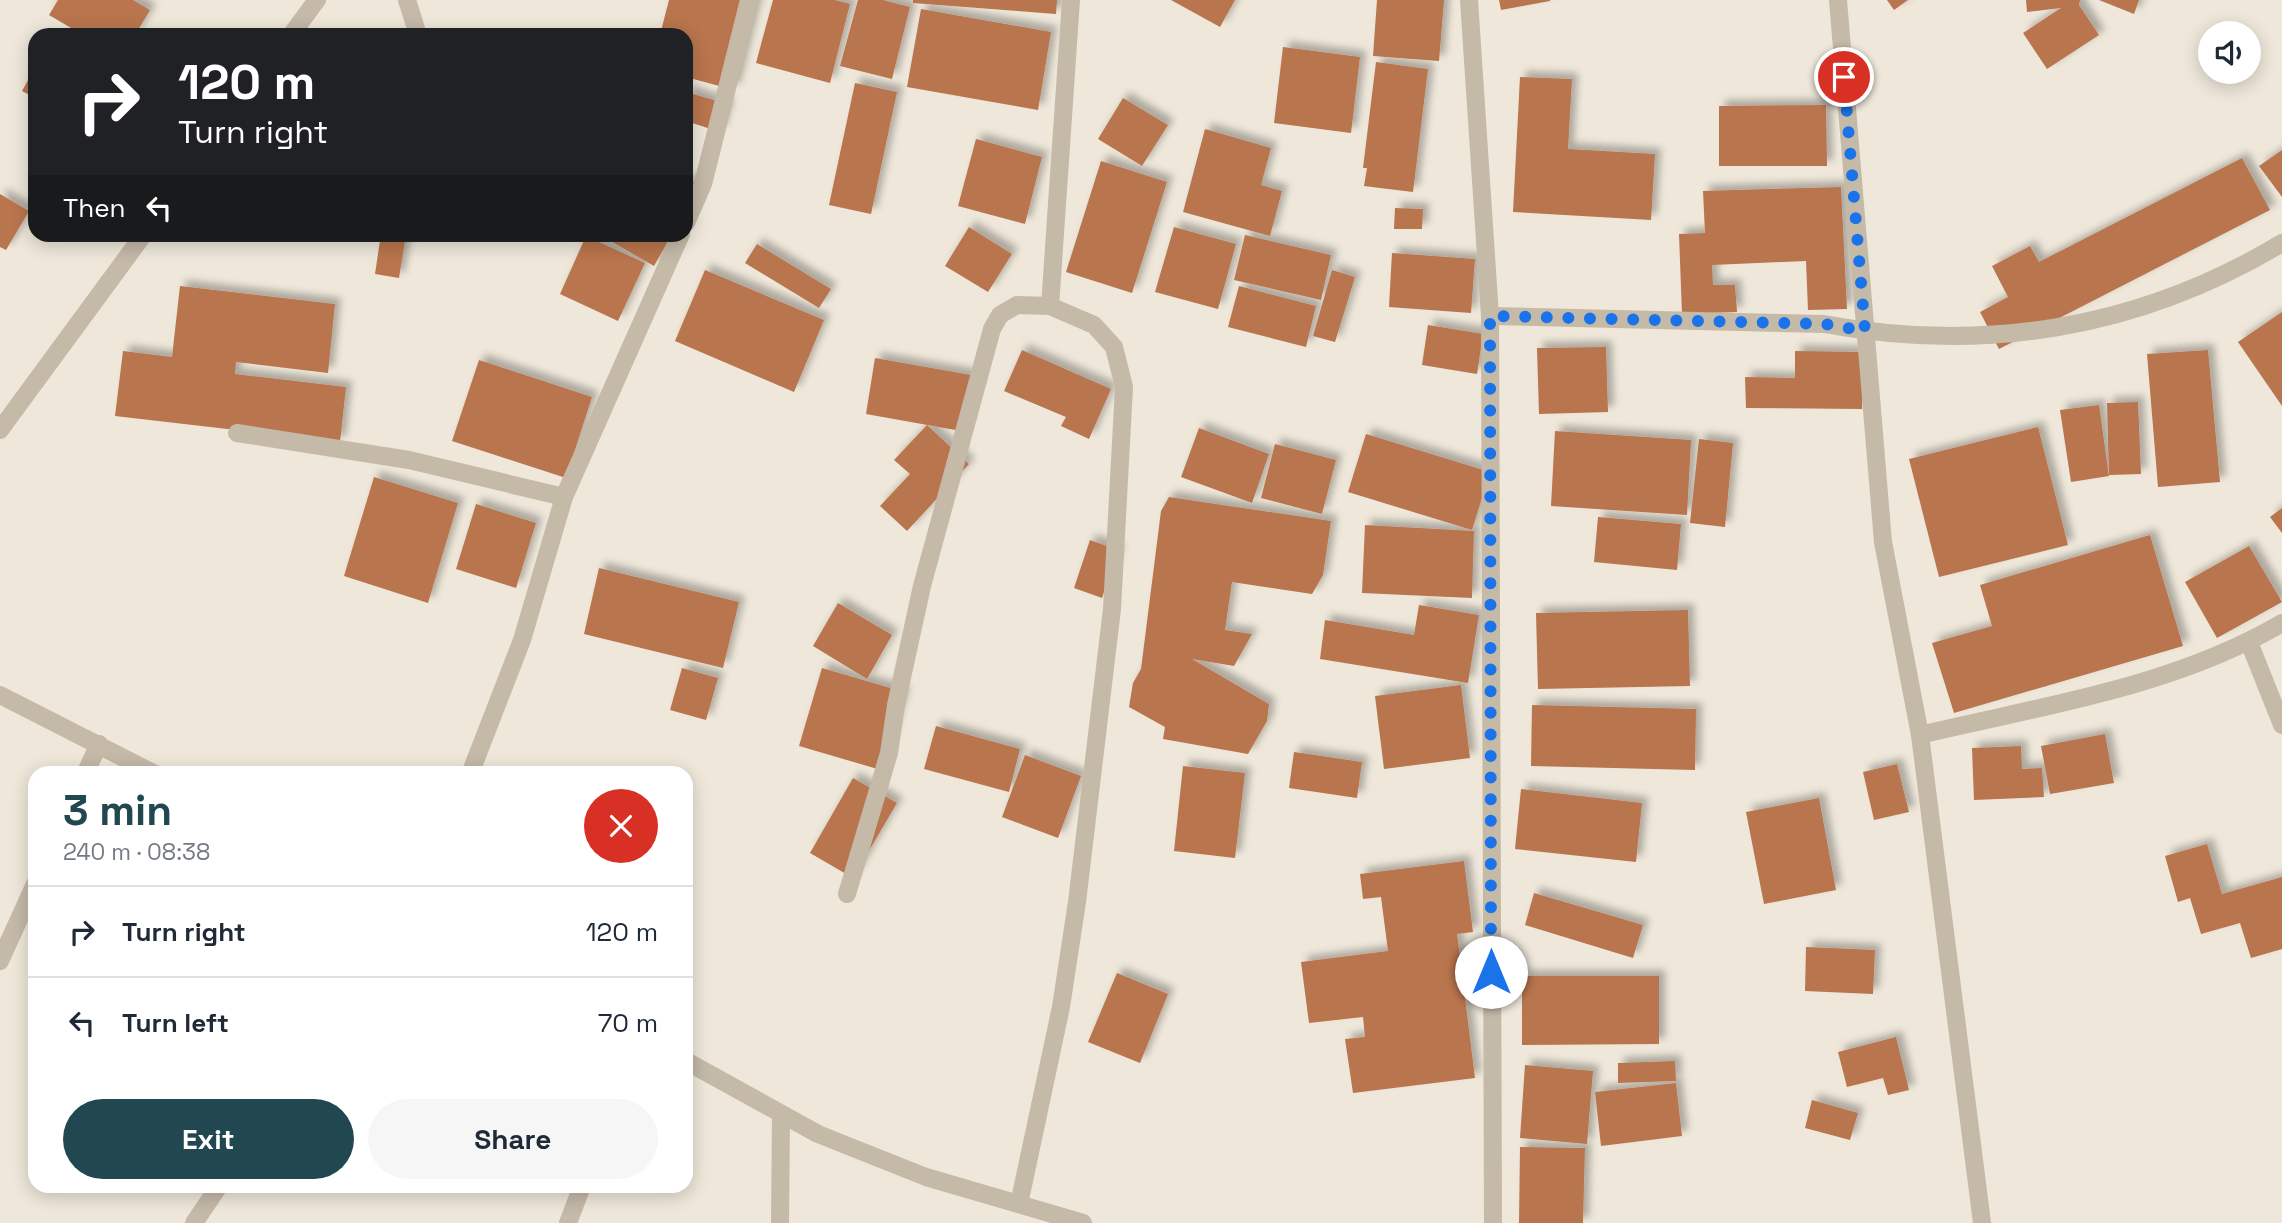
<!DOCTYPE html>
<html lang="en">
<head>
<meta charset="utf-8">
<style>
  body { margin:0; font-family:"Space Grotesk",sans-serif; background:#f6f6f7; color:#1f2937; height:100vh; display:flex; flex-direction:column; font-size:26px; white-space:nowrap }
  * { box-sizing:border-box; margin:0 }
  p { font-size:23px; color:#747a83 }
  .icon { flex:none; width:38px; height:38px; fill:none; stroke:currentColor; stroke-width:2; stroke-linecap:round; stroke-linejoin:round }
  .map { position:relative; flex:1; overflow:hidden }
  .panel { position:absolute; left:28px; top:766px; width:665px; height:427px; display:flex; flex-direction:column; background:#fff; border-radius:21px; box-shadow:0 4px 18px #0003 }
  .panel>* { flex:none }
  .hud { position:absolute; left:28px; top:28px; width:665px; height:214px; border-radius:21px; box-shadow:0 4px 18px #0003; background:#202124; color:#fff; overflow:hidden }
  .fabs { position:absolute; left:2198px; top:21px; display:grid; gap:14px }
  .fabs a { display:grid; place-items:center; width:63px; height:63px; border-radius:50%; background:#fff; box-shadow:0 4px 18px #0003; font-size:35px }
  .pin { position:absolute; display:grid; place-items:center; width:60px; height:60px; color:#fff; margin:-30px; border:4px solid #fff; border-radius:50%; box-shadow:0 2px 7px #0007 }
  .me { position:absolute; width:77px; margin:-38px; rotate:0deg; stroke-linejoin:round; filter:drop-shadow(0 0 5px #0008) }
  .turn { display:flex; align-items:center; gap:24px; height:147px; padding:0 35px; font-size:32px }
  .turn .icon { width:91px; height:91px; stroke-width:2.5 }
  .turn b { display:block; font-size:49px; line-height:60px }
  .then { display:flex; align-items:center; height:66px; padding:0 35px; background:#0003; gap:14px; font-size:26px }
  .round { display:grid; place-items:center; flex:none; width:74px; height:74px; border-radius:37px; background:#f6f6f7 }
  .headline { display:flex; align-items:center; justify-content:space-between; height:119px; padding:0 35px }
  h1 { font-size:42px; font-weight:800; line-height:52px; color:#214750 }
  .primary-button { display:flex; gap:14px; margin-top:auto; padding:14px 35px }
  .primary-button a { flex:1; height:80px; border-radius:42px; background:#214750; color:#fff; font-size:28px; font-weight:800; line-height:80px; text-align:center }
  .primary-button a+a { background:#f6f6f7; color:#1f2937 }
  ul { padding:0; list-style:none }
  li { display:flex; align-items:center; gap:21px; height:91px; padding:0 35px; border-top:2px solid #e0e1e3 }
  li div { flex:1 }
  li b { display:block; font-size:26px }
  li em { font-style:normal }
  .map>svg:first-child { display:block }
</style>
</head>
<body>
<div class="map">
<svg width="2282" height="1223" viewBox="0 0 2282 1223">
  <defs>
    <filter id="shadow"><feDropShadow dx="6" dy="-6" stdDeviation="3.5" flood-color="#0004"/></filter>
  </defs>
  <rect width="100%" height="100%" fill="#eee7da"/>
  <g fill="#b9754d" filter="url(#shadow)">
    <polygon points="58,0 133,0 150,10 135,35 83,35 49,15"/>
    <polygon points="669,0 757,0 734,90 686,77 686,35 660,35"/>
    <polygon points="773,0 835,0 850,4 830,83 756,63"/>
    <polygon points="858,0 883,0 910,7 892,79 840,66"/>
    <polygon points="913,0 1057,0 1056,14 913,3"/>
    <polygon points="1171,0 1235,0 1220,27"/>
    <polygon points="1377,0 1444,0 1439,61 1373,56"/>
    <polygon points="1499,0 1550,0 1550,1 1501,10"/>
    <polygon points="1887,0 1908,0 1894,10"/>
    <polygon points="2026,0 2080,0 2079,5 2099,35 2047,69 2023,33 2061,8 2027,12"/>
    <polygon points="2099,0 2139,0 2134,14"/>
    <polygon points="921,9 1051,32 1038,110 907,87"/>
    <polygon points="1283,47 1360,57 1351,133 1274,123"/>
    <polygon points="1376,62 1428,69 1413,192 1364,186 1367,168 1363,168"/>
    <polygon points="35,68 35,98 22,91"/>
    <polygon points="1520,77 1572,79 1568,149 1655,154 1651,220 1513,212"/>
    <polygon points="855,83 897,92 871,214 829,205"/>
    <polygon points="686,92 728,104 720,132 686,121"/>
    <polygon points="1123,98 1168,125 1142,166 1098,139"/>
    <polygon points="1826,105 1827,166 1719,166 1719,106"/>
    <polygon points="1205,129 1271,148 1261,185 1282,191 1270,236 1183,212"/>
    <polygon points="976,139 1042,157 1025,224 958,206"/>
    <polygon points="2282,150 2282,197 2259,166"/>
    <polygon points="2242,158 2270,210 1999,349 1980,312 2008,297 1992,266 2030,246 2039,262"/>
    <polygon points="1101,161 1167,182 1132,293 1066,272"/>
    <polygon points="686,178 700,186 686,211"/>
    <polygon points="1841,187 1847,309 1808,310 1806,261 1712,265 1713,285 1735,285 1737,312 1682,314 1679,234 1705,233 1703,191"/>
    <polygon points="0,194 29,211 6,250 0,247"/>
    <polygon points="1395,208 1423,209 1422,229 1394,229"/>
    <polygon points="969,227 1012,254 988,292 945,266"/>
    <polygon points="1174,227 1236,244 1218,309 1155,292"/>
    <polygon points="381,234 406,235 399,278 375,274"/>
    <polygon points="610,234 672,234 654,266 607,239"/>
    <polygon points="1245,235 1331,255 1321,300 1234,280"/>
    <polygon points="586,236 645,263 618,321 560,294"/>
    <polygon points="757,244 831,289 819,308 745,263"/>
    <polygon points="1392,253 1475,259 1471,313 1389,307"/>
    <polygon points="705,270 824,320 794,392 675,341"/>
    <polygon points="1332,270 1355,277 1335,342 1313,336"/>
    <polygon points="180,286 335,304 328,373 236,362 235,374 346,387 340,442 115,416 123,351 172,357"/>
    <polygon points="1239,286 1316,306 1306,347 1228,327"/>
    <polygon points="2282,312 2282,406 2238,342"/>
    <polygon points="1428,325 1483,334 1477,374 1422,365"/>
    <polygon points="1606,347 1608,412 1539,414 1537,348"/>
    <polygon points="1022,350 1111,389 1089,439 1061,426 1066,417 1004,391"/>
    <polygon points="2208,350 2220,482 2158,487 2147,354"/>
    <polygon points="1795,351 1862,352 1862,409 1746,408 1745,377 1795,378"/>
    <polygon points="875,358 971,375 961,431 866,414"/>
    <polygon points="479,360 592,397 566,478 452,441"/>
    <polygon points="2138,402 2141,474 2109,475 2107,403"/>
    <polygon points="2099,405 2109,476 2071,482 2060,410"/>
    <polygon points="927,425 969,464 907,531 880,506 910,474 894,460"/>
    <polygon points="2038,427 2068,545 1939,577 1909,459"/>
    <polygon points="1199,428 1269,454 1252,503 1181,477"/>
    <polygon points="1555,431 1691,440 1687,515 1551,506"/>
    <polygon points="1366,434 1490,472 1472,530 1348,492"/>
    <polygon points="1699,439 1733,443 1725,527 1690,523"/>
    <polygon points="1275,444 1336,460 1322,514 1261,498"/>
    <polygon points="374,477 458,503 428,603 344,576"/>
    <polygon points="1169,497 1331,521 1323,575 1312,594 1232,582 1225,630 1252,634 1234,666 1192,659 1269,704 1267,721 1248,754 1163,739 1165,727 1129,707 1133,683 1141,669 1161,511"/>
    <polygon points="476,504 536,523 516,588 456,569"/>
    <polygon points="2282,508 2282,533 2270,517"/>
    <polygon points="1598,517 1681,524 1677,570 1594,562"/>
    <polygon points="1365,525 1474,531 1472,598 1362,593"/>
    <polygon points="2150,535 2183,646 1954,713 1932,643 1992,626 1980,585"/>
    <polygon points="1090,540 1118,550 1102,598 1074,588"/>
    <polygon points="2249,546 2282,602 2217,638 2185,582"/>
    <polygon points="599,568 739,602 723,668 584,634"/>
    <polygon points="838,603 892,635 867,679 813,646"/>
    <polygon points="1419,605 1479,615 1468,683 1320,659 1325,620 1414,635"/>
    <polygon points="1688,610 1690,686 1538,689 1536,613"/>
    <polygon points="682,668 718,678 706,720 670,710"/>
    <polygon points="822,668 904,692 881,770 799,746"/>
    <polygon points="1461,685 1470,758 1384,769 1375,696"/>
    <polygon points="1532,705 1696,709 1695,770 1531,766"/>
    <polygon points="936,726 1020,749 1009,792 924,769"/>
    <polygon points="2105,734 2114,783 2050,794 2041,746"/>
    <polygon points="2021,746 2022,769 2042,768 2044,797 1974,800 1972,748"/>
    <polygon points="1294,752 1362,762 1357,798 1289,788"/>
    <polygon points="1025,755 1081,776 1058,838 1002,817"/>
    <polygon points="1897,764 1909,812 1874,820 1863,772"/>
    <polygon points="1183,766 1245,773 1235,858 1174,851"/>
    <polygon points="853,778 897,803 853,878 810,853"/>
    <polygon points="1521,789 1642,803 1636,862 1515,849"/>
    <polygon points="1819,798 1836,890 1764,904 1746,812"/>
    <polygon points="2207,844 2222,894 2282,877 2282,949 2251,958 2240,923 2201,934 2190,898 2178,902 2165,856"/>
    <polygon points="1464,861 1473,932 1457,934 1475,1078 1353,1093 1345,1039 1365,1037 1363,1017 1309,1023 1301,962 1388,951 1381,897 1363,899 1360,874"/>
    <polygon points="1534,893 1643,925 1633,958 1525,925"/>
    <polygon points="1806,947 1875,950 1873,994 1805,991"/>
    <polygon points="1117,973 1168,994 1140,1063 1088,1042"/>
    <polygon points="1522,976 1659,976 1659,1044 1522,1045"/>
    <polygon points="1896,1037 1909,1090 1888,1095 1883,1078 1847,1087 1838,1052"/>
    <polygon points="1675,1061 1676,1081 1618,1083 1618,1063"/>
    <polygon points="1525,1065 1593,1071 1587,1144 1520,1138"/>
    <polygon points="1676,1083 1682,1136 1601,1146 1595,1092"/>
    <polygon points="1812,1100 1858,1113 1850,1140 1805,1128"/>
    <polygon points="1520,1147 1585,1148 1583,1223 1519,1223"/>
  </g>
  <g fill="none" stroke-linecap="round" stroke-linejoin="round">
    <g stroke="#c5b9a8" stroke-width="18">
      <polyline points="407,0 418,35"/>
      <polyline points="1469,0 1490,316 1493,1223"/>
      <polyline points="1838,0 1883,542 1920,735 1982,1223"/>
      <polyline points="291,35 317,0"/>
      <polyline points="686,223 703,184 749,0"/>
      <polyline points="1050,306 1071,0"/>
      <path d="M 1490,316 L 1824,324 C 1985,354 2141,328 2282,243"/>
      <polyline points="0,430 144,234"/>
      <polyline points="237,433 409,460 564,497"/>
      <polyline points="2249,642 2282,725"/>
      <path d="M 1920,735 C 2041,706 2173,687 2282,623"/>
      <polyline points="85,774 99,744"/>
      <polyline points="470,774 522,640 564,497 681,234"/>
      <polyline points="847,894 889,753 896,705 922,586 992,329 1000,315 1017,305 1050,306 1094,325 1114,347 1124,387 1112,609 1077,902 1061,1007 1019,1204"/>
      <polyline points="0,961 35,884"/>
      <polyline points="194,1223 219,1186"/>
      <polyline points="568,1223 582,1186"/>
      <polyline points="780,1223 781,1114"/>
    </g>
    <g stroke="#c5b9a8" stroke-width="18">
      <polyline points="0,695 155,774"/>
      <polyline points="686,1061 818,1134 926,1177 1083,1223"/>
    </g>
  </g>
  <g fill="none" stroke-linecap="round" stroke-linejoin="round">
    <polyline stroke="#1a73e8" stroke-width="12" stroke-dasharray="0 21.6" points="1491,972 1490,316 1824,324 1865,331 1844,77"/>
  </g>
</svg>
<div class="fabs">
<a><svg class="icon" aria-label="sound" viewBox="0 0 24 24"><path d="M4 9h4l5-4v14l-5-4H4zM17 9q2 3 0 6"/></svg></a>
</div>
<div class="pin" style="left:1844px;top:77px;background:#d93025"><svg class="icon" aria-label="arrive" viewBox="0 0 24 24"><path d="M6 21V4h12l-3 4 3 4H6"/></svg></div>
<svg class="me" style="left:1491px;top:972px" viewBox="-20 -20 40 40"><circle r="19" fill="#fff"/><path d="M0-13L10 11 0 6-10 11z" fill="#1a73e8"/></svg>
<div class="hud">
<div class="turn"><svg class="icon" aria-label="right" viewBox="0 0 24 24"><path d="M7 20v-9h11M14 6l5 5-5 5"/></svg><div><b>120 m</b>Turn right</div></div>
<div class="then">Then<svg class="icon" aria-label="left" viewBox="0 0 24 24"><path d="M17 20v-9H6M10 6l-5 5 5 5"/></svg></div>
</div>
<section class="panel">
<div class="headline"><div><h1>3 min</h1><p>240 m · 08:38</p></div><a class="round" style="background:#d93025;color:#fff"><svg class="icon" aria-label="close" viewBox="0 0 24 24"><path d="M6 6l12 12M18 6L6 18"/></svg></a></div>
<ul>
<li><svg class="icon" aria-label="right" viewBox="0 0 24 24"><path d="M7 20v-9h11M14 6l5 5-5 5"/></svg><div><b>Turn right</b></div><em>120 m</em></li>
<li><svg class="icon" aria-label="left" viewBox="0 0 24 24"><path d="M17 20v-9H6M10 6l-5 5 5 5"/></svg><div><b>Turn left</b></div><em>70 m</em></li>
</ul>
<div class="primary-button"><a>Exit</a><a>Share</a></div>
</section>
</div>
</body>
</html>
